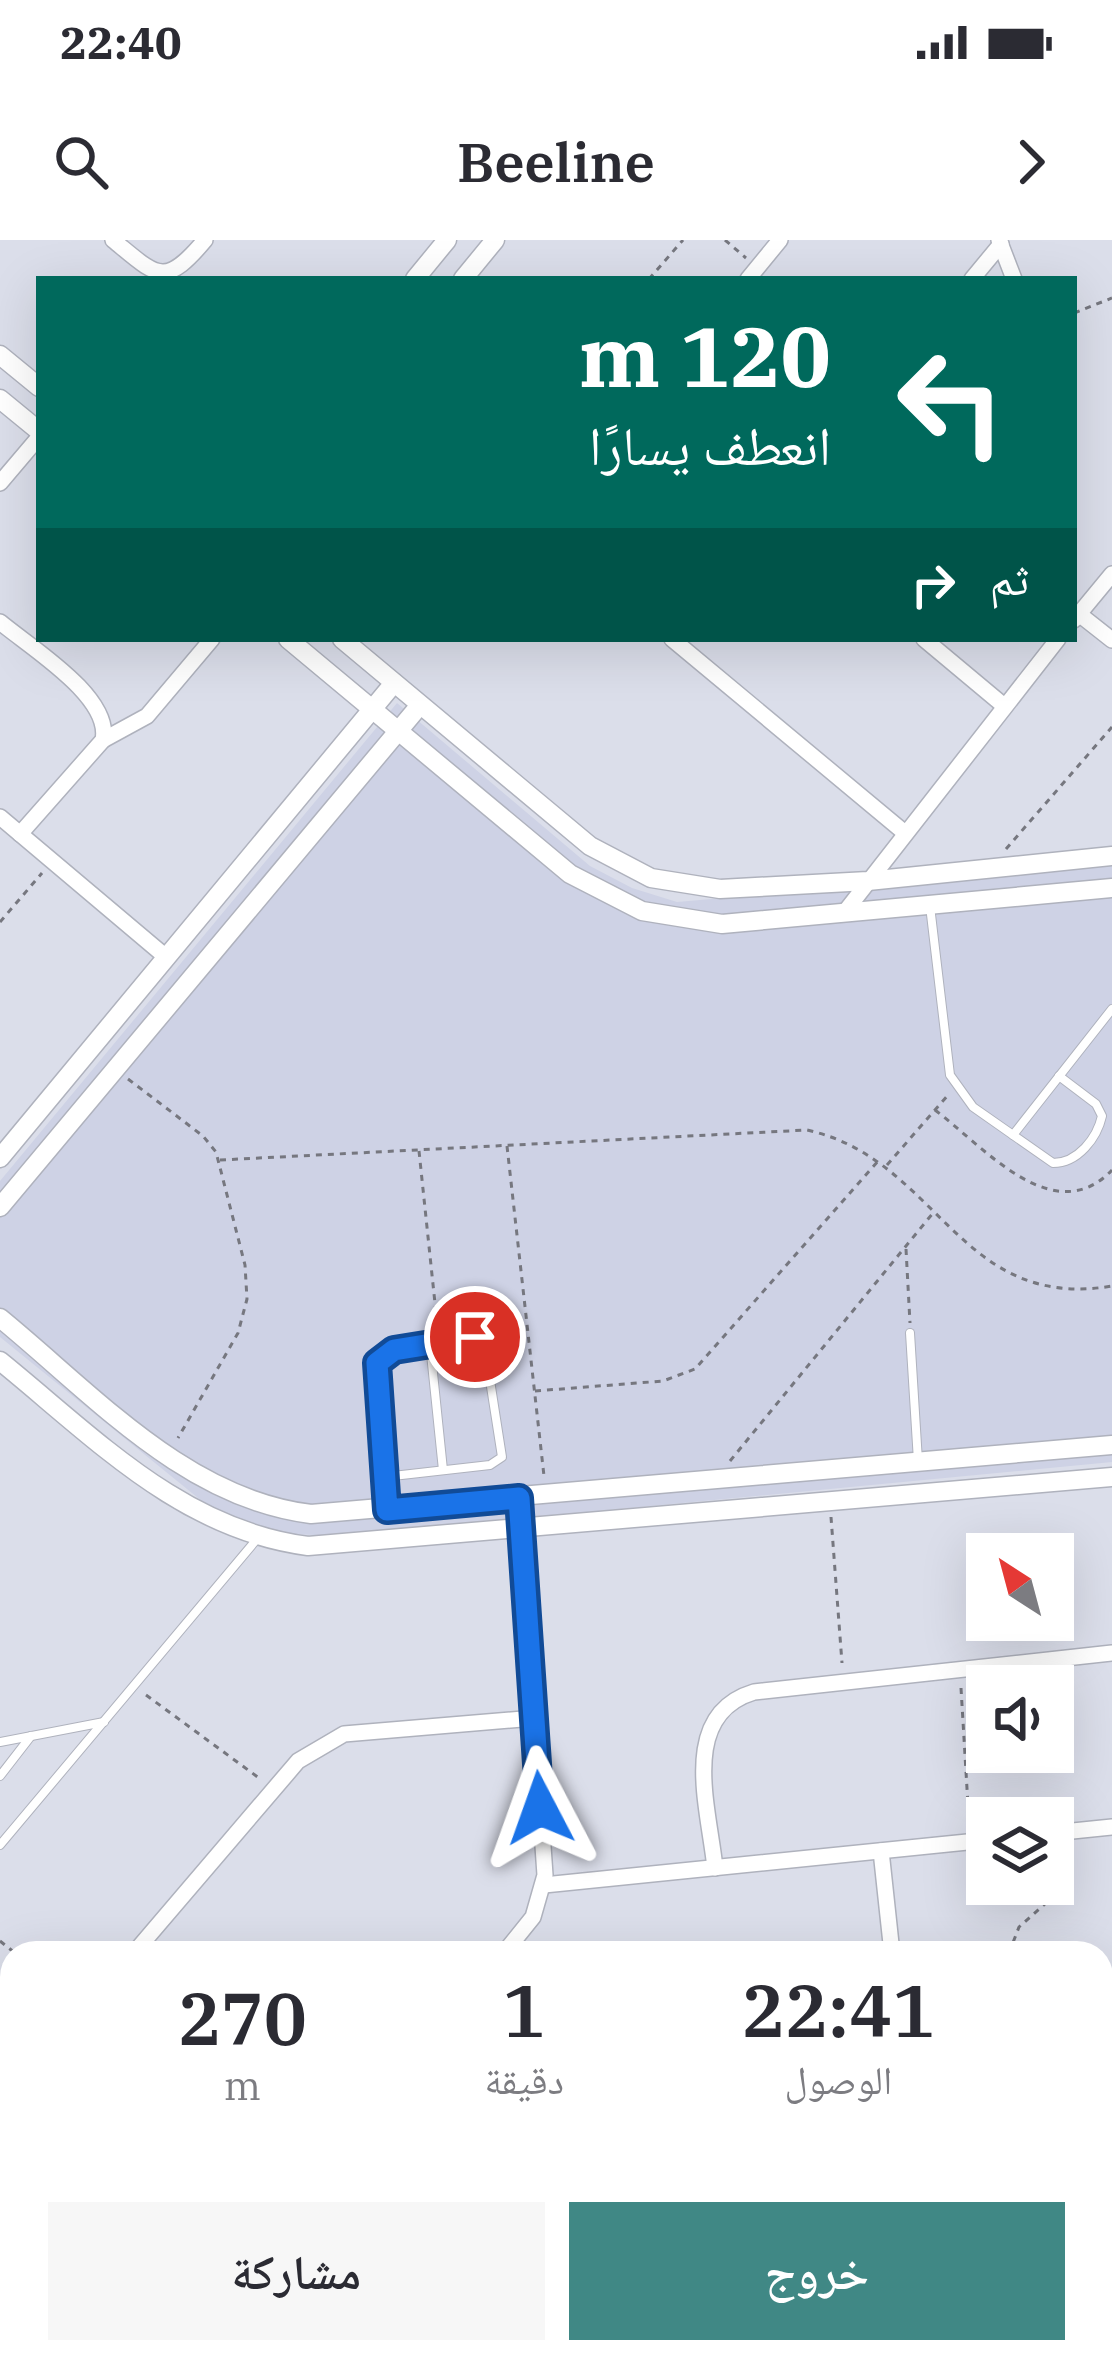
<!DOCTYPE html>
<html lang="ar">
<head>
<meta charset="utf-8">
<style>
  body { margin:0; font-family:"IBM Plex Serif","Noto Naskh Arabic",serif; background:#f7f7f7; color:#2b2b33; direction:rtl; height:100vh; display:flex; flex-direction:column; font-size:45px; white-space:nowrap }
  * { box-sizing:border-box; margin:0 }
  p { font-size:39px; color:#7c7c81 }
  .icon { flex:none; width:66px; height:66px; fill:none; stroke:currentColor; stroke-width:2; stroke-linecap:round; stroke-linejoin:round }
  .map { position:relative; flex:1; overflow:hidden; direction:ltr }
  .side { position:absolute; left:0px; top:1701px; width:1113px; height:423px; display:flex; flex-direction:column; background:#fff; border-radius:36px 36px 0 0; box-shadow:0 12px 48px #0002; direction:rtl }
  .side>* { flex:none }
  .guide { position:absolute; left:36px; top:36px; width:1041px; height:366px; border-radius:0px; box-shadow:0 12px 48px #0002; direction:rtl; background:#00695c; color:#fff; overflow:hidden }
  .needle { width:78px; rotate:324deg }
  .buttons { position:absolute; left:966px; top:1293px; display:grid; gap:24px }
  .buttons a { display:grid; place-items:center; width:108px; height:108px; border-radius:0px; background:#fff; box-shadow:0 12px 48px #0002; font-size:60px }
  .pin { position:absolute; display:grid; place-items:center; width:102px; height:102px; color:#fff; margin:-51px; border:6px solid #fff; border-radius:50%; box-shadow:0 3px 12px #0007 }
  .me { position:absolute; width:132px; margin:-66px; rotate:356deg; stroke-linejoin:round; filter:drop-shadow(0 0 9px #0008) }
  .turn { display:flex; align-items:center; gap:42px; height:252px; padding:0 48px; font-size:54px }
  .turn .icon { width:156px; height:156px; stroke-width:2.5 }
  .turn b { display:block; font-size:84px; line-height:102px }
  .then { display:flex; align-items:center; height:114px; padding:0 48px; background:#0003; gap:24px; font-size:45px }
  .eta { display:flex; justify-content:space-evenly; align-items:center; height:204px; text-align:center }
  .eta b { font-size:72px; font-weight:600; line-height:84px }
  .action { display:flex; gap:24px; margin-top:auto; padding:24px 48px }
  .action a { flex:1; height:138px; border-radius:0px; background:#408885; color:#fff; font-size:48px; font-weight:600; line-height:138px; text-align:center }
  .action a+a { background:#f7f7f7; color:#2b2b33 }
  .status { display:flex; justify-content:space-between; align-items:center; height:84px; padding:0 60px; background:#fff; direction:ltr }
  .status svg { height:33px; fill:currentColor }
  header { display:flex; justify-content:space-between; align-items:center; height:156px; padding:0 48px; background:#fff; font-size:54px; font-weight:600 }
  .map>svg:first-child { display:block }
</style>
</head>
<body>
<div class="status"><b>22:40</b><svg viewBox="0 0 49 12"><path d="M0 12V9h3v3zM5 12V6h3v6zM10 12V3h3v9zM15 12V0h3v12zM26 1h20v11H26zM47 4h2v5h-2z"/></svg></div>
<header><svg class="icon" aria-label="forward" viewBox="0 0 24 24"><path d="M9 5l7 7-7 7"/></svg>Beeline<svg class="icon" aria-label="search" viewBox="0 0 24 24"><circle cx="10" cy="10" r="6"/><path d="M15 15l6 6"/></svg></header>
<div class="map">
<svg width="1112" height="2123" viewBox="0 0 1112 2123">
  <rect width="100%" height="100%" fill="#dbdeea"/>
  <polygon fill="#ced2e5" points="397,463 590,626 632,648 677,662 1112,625 1112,1222 336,1296 292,1294 249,1284 203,1262 0,1097 0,941"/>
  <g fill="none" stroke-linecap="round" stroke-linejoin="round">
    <defs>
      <g id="service">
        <path d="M 930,666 L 950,835 L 973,867 L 1053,923 C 1078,923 1097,898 1102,876 L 1096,864 L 1059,836"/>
        <polyline points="1013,895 1112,769"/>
        <polyline points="910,1093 918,1221"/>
        <polyline points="430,1104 443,1230"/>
        <polyline points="384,1237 490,1225 502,1217 484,1102 475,1097 394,1110 377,1123 376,1130 387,1269"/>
        <polyline points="0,1502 104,1482"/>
        <polyline points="0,1536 31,1496"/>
        <polyline points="0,1605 257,1299"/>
      </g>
      <g id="minor">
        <path d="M 113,0 C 157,36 164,49 205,0"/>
        <polyline points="999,0 1014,39"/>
        <polyline points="748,39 780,0"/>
        <polyline points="972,39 1001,4"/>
        <polyline points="0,243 39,197"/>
        <polyline points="1079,374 1112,400"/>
        <polyline points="1074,380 1112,334"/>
        <path d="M 0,382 C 31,408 112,457 103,500 L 20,594"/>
        <polyline points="672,399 905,593"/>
        <polyline points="924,399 1003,465"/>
        <polyline points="103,500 147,476 212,399"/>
        <polyline points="0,577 166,717"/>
        <polyline points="844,673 1058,399"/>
        <polyline points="1053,1593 1112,1587"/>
        <polyline points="881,1611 892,1713"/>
        <path d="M 715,1628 C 709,1568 678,1475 754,1452 L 1112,1413"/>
        <polyline points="544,1645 987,1600"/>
        <polyline points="134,1713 298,1521 344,1494 534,1478"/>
        <polyline points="504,1713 533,1677 545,1635 519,1258"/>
        <polyline points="1101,1975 1112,1974"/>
        <polyline points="502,2112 515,2123"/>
        <polyline points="606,2123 615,2112"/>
      </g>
      <g id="tertiary">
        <polyline points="415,39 447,0"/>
        <polyline points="463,39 495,0"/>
        <polyline points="0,115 39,147"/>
        <polyline points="0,159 39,191"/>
        <polyline points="288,399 570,634 642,671 722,684 1112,648"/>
        <polyline points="342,399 590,606 651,638 720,649 868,641 1112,616"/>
        <polyline points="0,918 394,443"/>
        <polyline points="0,967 420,465"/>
        <path d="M 0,1078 C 93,1154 186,1259 311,1274 L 1112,1205"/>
        <path d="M 0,1121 C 95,1198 182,1290 308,1306 L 1112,1237"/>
      </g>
      <g id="secondary">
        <polyline points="0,1920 12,1930"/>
        <polyline points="0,1956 12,1966"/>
        <polyline points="187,2112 200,2123"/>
        <polyline points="232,2112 246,2123"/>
      </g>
    </defs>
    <use href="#service" stroke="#afb2bd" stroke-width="10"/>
    <use href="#minor" stroke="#afb2bd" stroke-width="18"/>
    <use href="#tertiary" stroke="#afb2bd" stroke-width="21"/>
    <use href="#secondary" stroke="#afb2bd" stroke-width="24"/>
    <g stroke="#76777f" stroke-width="3" stroke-dasharray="6 6" stroke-linecap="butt">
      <polyline points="725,0 746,18"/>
      <polyline points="649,39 683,0"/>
      <polyline points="1074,73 1112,58"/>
      <polyline points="1006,609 1112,487"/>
      <polyline points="0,682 42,633"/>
      <polyline points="128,839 203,896 216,912 245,1025 247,1059 238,1093 178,1198"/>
      <path d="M 935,870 C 984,907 1054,991 1112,930"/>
      <polyline points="507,906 544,1236"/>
      <polyline points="419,911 438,1092"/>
      <path d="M 220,920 L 807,890 C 939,919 958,1072 1112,1046"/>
      <polyline points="887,925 948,855"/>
      <polyline points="906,1009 910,1083"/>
      <polyline points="535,1151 663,1141 695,1129 879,920"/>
      <polyline points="730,1221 933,973"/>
      <polyline points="831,1277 842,1423"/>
      <polyline points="961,1448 969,1582"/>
      <polyline points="146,1455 259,1538"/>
      <polyline points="0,1701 15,1713"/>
      <polyline points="1009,1713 1019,1687 1046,1663 1047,1644"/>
      <polyline points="958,2112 959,2123"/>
    </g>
    <use href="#service" stroke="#fff" stroke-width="8"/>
    <use href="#minor" stroke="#fff" stroke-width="15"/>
    <use href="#tertiary" stroke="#fff" stroke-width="18"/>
    <use href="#secondary" stroke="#f9f3dd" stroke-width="21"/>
  </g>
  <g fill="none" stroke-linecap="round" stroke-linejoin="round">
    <defs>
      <polyline id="route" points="475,1097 394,1110 377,1123 387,1270 519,1258 540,1568"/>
    </defs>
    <use href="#route" stroke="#114b97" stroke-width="30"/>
    <use href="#route" stroke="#1a73e8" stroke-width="21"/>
  </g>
</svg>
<div class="buttons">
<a><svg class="needle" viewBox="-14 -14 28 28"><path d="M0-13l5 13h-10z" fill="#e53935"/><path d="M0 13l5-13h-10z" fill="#7c7c81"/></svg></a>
<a><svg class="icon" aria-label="sound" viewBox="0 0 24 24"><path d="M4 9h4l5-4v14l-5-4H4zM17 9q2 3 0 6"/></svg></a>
<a><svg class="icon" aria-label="layers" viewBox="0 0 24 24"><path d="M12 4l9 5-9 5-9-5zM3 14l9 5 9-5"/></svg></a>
</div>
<div class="pin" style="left:475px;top:1097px;background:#d93025"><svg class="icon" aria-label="arrive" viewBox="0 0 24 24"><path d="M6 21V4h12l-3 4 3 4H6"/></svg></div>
<svg class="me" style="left:540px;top:1568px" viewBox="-20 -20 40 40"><path d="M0-17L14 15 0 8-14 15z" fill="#1a73e8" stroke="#fff" stroke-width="4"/></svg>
<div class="guide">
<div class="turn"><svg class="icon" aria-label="left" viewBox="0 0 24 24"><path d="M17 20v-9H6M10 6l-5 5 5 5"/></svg><div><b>120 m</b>انعطف يسارًا</div></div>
<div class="then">ثم<svg class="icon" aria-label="right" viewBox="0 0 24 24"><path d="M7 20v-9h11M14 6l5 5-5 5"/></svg></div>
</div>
<section class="side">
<div class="eta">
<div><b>22:41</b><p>الوصول</p></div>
<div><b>1</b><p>دقيقة</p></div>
<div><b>270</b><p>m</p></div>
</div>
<div class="action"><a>خروج</a><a>مشاركة</a></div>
</section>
</div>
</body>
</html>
